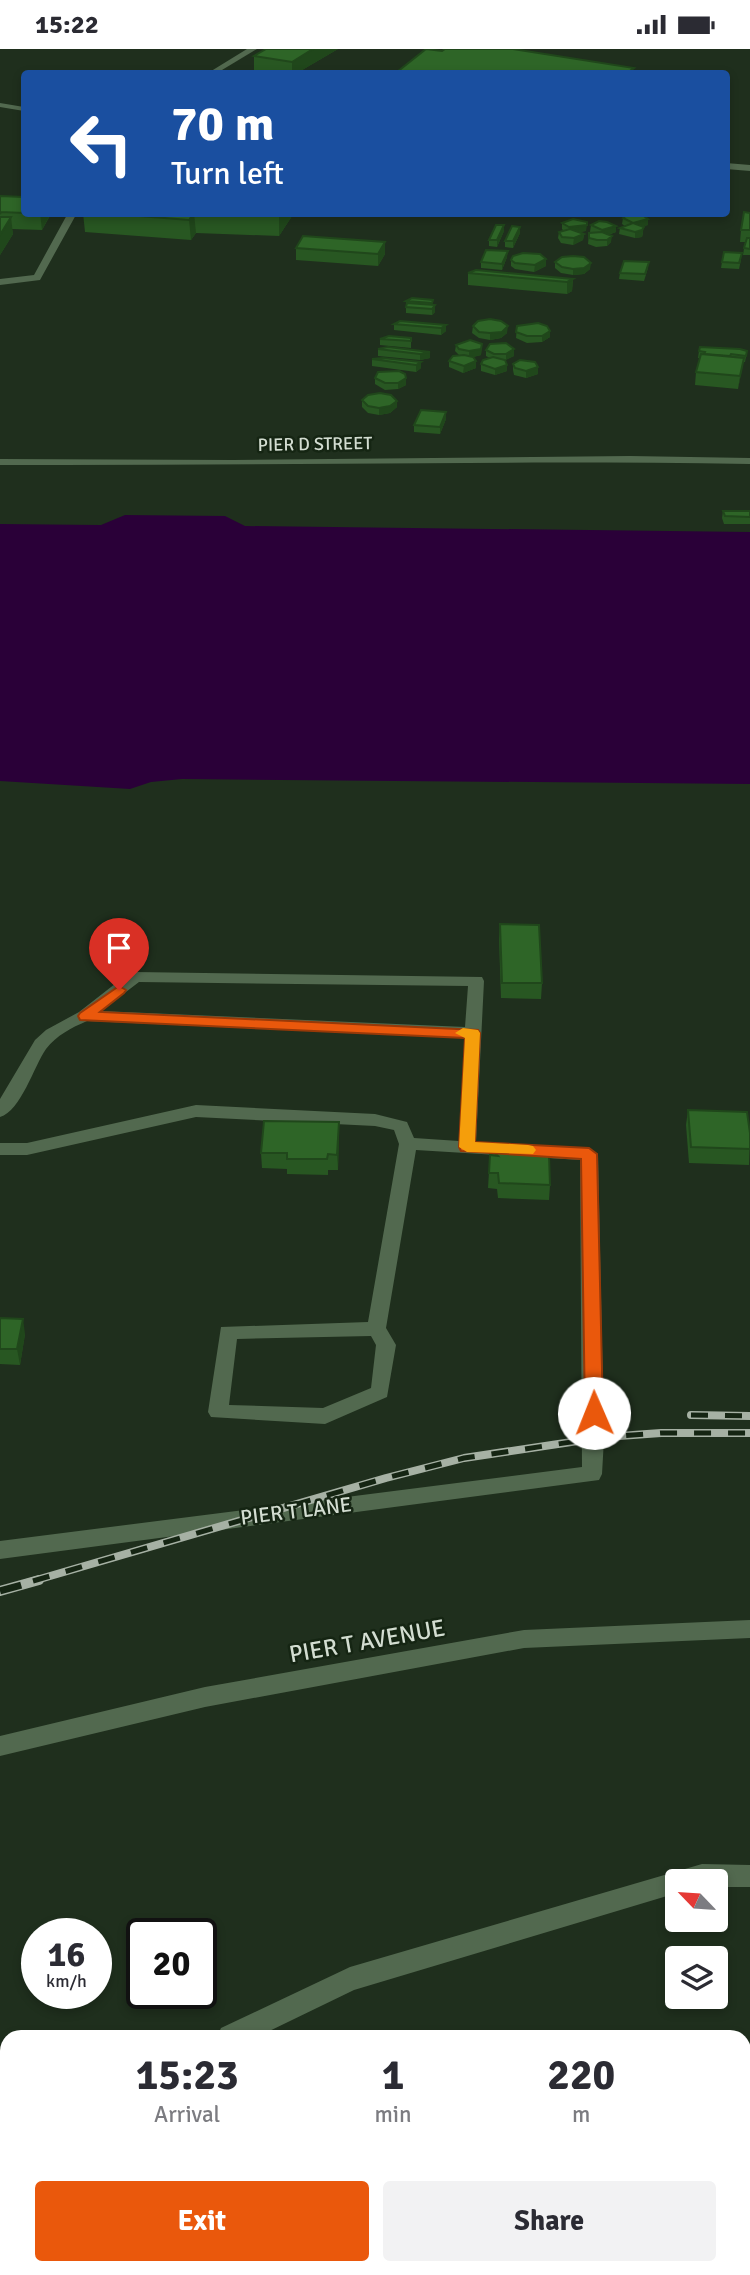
<!DOCTYPE html>
<html lang="en">
<head>
<meta charset="utf-8">
<style>
  body { margin:0; font-family:Signika,sans-serif; background:#f2f2f3; color:#2b2b33; height:100vh; display:flex; flex-direction:column; font-size:26px; white-space:nowrap }
  * { box-sizing:border-box; margin:0 }
  p { font-size:23px; color:#7c7c81 }
  .icon { flex:none; width:38px; height:38px; fill:none; stroke:currentColor; stroke-width:2; stroke-linecap:round; stroke-linejoin:round }
  .map { position:relative; flex:1; overflow:hidden }
  .details { position:absolute; left:0px; top:1981px; width:751px; height:245px; display:flex; flex-direction:column; background:#fff; border-radius:21px 21px 0 0; box-shadow:0 4px 10px #0003 }
  .details>* { flex:none }
  .guide { position:absolute; left:21px; top:21px; width:709px; height:147px; border-radius:7px; box-shadow:0 4px 10px #0003; background:#1a4fa0; color:#fff; overflow:hidden }
  .needle { width:46px; rotate:295deg }
  .tools { position:absolute; left:665px; top:1820px; display:grid; gap:14px }
  .tools a { display:grid; place-items:center; width:63px; height:63px; border-radius:7px; background:#fff; box-shadow:0 4px 10px #0003; font-size:35px }
  .speed { position:absolute; left:21px; top:1869px; display:flex; gap:14px; font-size:35px; font-weight:700; text-align:center }
  .speed>* { display:grid; place-content:center; width:91px; height:91px; border-radius:50%; background:#fff; box-shadow:0 4px 10px #0003; line-height:1 }
  .speed small { font-size:18px; font-weight:400 }
  .speed .limit { border:4px solid #111; border-radius:10px; background:#fff; color:#111 }
  .pin { position:absolute; display:grid; place-items:center; width:60px; height:60px; color:#fff; margin:-72px -30px; border-radius:50% 50% 50% 0; rotate:-45deg; box-shadow:0 0 7px #0007 }
  .pin .icon { rotate:45deg }
  .me { position:absolute; width:77px; margin:-38px; rotate:359deg; stroke-linejoin:round; filter:drop-shadow(0 0 5px #0008) }
  .turn { display:flex; align-items:center; gap:24px; height:147px; padding:0 35px; font-size:32px }
  .turn .icon { width:91px; height:91px; stroke-width:2.5 }
  .turn b { display:block; font-size:49px; line-height:60px }
  .eta { display:flex; justify-content:space-evenly; align-items:center; height:119px; text-align:center }
  .eta b { font-size:42px; font-weight:800; line-height:49px }
  .button { display:flex; gap:14px; margin-top:auto; padding:14px 35px }
  .button a { flex:1; height:80px; border-radius:7px; background:#ea580c; color:#fff; font-size:28px; font-weight:800; line-height:80px; text-align:center }
  .button a+a { background:#f2f2f3; color:#2b2b33 }
  .status { display:flex; justify-content:space-between; align-items:center; height:49px; padding:0 35px; background:#fff; direction:ltr }
  .status svg { height:19px; fill:currentColor }
  .map>svg:first-child { display:block }
</style>
</head>
<body>
<div class="status"><b>15:22</b><svg viewBox="0 0 49 12"><path d="M0 12V9h3v3zM5 12V6h3v6zM10 12V3h3v9zM15 12V0h3v12zM26 1h20v11H26zM47 4h2v5h-2z"/></svg></div>
<div class="map">
<svg width="750" height="2226" viewBox="0 0 750 2226">
  <rect width="100%" height="100%" fill="#1f2f1d"/>
  <polygon fill="#2a0038" points="125,466 225,467 245,477 750,483 750,735 182,730 151,733 130,740 0,732 0,475 101,476"/>
  <g fill="none" stroke-linecap="round" stroke-linejoin="round">
    <g fill="#52694f" fill-rule="evenodd">
      <polygon points="247,0 257,0 217,24 208,24"/>
      <polygon points="0,54 24,58 24,62 0,58"/>
      <polygon points="726,114 750,116 750,122 726,120"/>
      <polygon points="68,164 77,164 40,231 0,236 0,230 34,226"/>
      <path d="M 630,407 L 750,409 L 750,415 C 500,411 250,417 0,416 L 0,410 L 233,411 Z"/>
      <path d="M 135,923 L 482,928 L 484,932 L 476,1093 L 589,1099 L 598,1105 L 604,1390 L 602,1425 L 599,1431 L 0,1510 L 0,1492 L 582,1418 L 580,1111 L 416,1101 L 386,1279 L 396,1296 L 387,1348 L 325,1375 L 211,1368 L 208,1363 L 221,1278 L 368,1273 L 399,1095 L 394,1081 L 375,1077 L 196,1068 L 27,1106 L 0,1106 L 0,1094 L 27,1094 L 196,1056 L 375,1065 L 407,1073 L 414,1089 L 459,1092 L 465,989 L 87,972 C 71,979 57,986 46,1000 C 34,1017 21,1062 0,1068 L 0,1050 L 35,991 L 46,981 L 79,963 L 129,924 ZM 139,933 L 468,937 L 465,978 L 101,962 ZM 371,1287 L 376,1296 L 371,1339 L 323,1359 L 229,1356 L 237,1290 Z"/>
      <polygon points="750,1571 750,1589 524,1599 205,1658 0,1707 0,1687 205,1638 524,1581"/>
      <polygon points="702,1815 750,1816 750,1838 716,1838 716,1832 677,1832 677,1844 354,1941 257,1988 217,1988 221,1979 350,1918"/>
      <polygon points="7,2083 7,2110 0,2113 0,2086"/>
    </g>
    <defs>
      <g id="rail-far1">
        <polyline points="691,1366 750,1367"/>
        <polyline points="33,1532 386,1429 464,1409 605,1388 661,1384 750,1384"/>
      </g>
      <polyline id="rail" points="0,1542 39,1531"/>
    </defs>
    <use href="#rail-far1" stroke="#a6b1a4" stroke-width="8"/>
    <use href="#rail" stroke="#a6b1a4" stroke-width="10"/>
    <use href="#rail-far1" stroke="#152513" stroke-width="5" stroke-dasharray="17" stroke-linecap="butt"/>
    <use href="#rail" stroke="#152513" stroke-width="7" stroke-dasharray="22" stroke-linecap="butt"/>
  </g>
  <g fill="#285722">
    <polygon points="338,0 297,24 273,24 254,22 254,7"/>
    <polygon points="0,147 24,148 24,164 51,165 42,181 12,180 13,185 0,206"/>
    <polygon points="83,164 294,164 279,187 196,184 191,191 85,183"/>
    <polygon points="514,164 533,164 527,167 516,166"/>
    <polygon points="750,164 750,206 743,206 745,193 740,193 741,181"/>
    <polygon points="623,169 648,176 643,177 643,184 642,188 635,189 619,185 620,179 625,177 622,175"/>
    <polygon points="562,174 586,182 579,183 584,185 583,191 573,196 561,194 558,189 559,183 564,182 562,180"/>
    <polygon points="591,176 616,177 616,183 608,186 611,193 607,197 596,198 588,195 589,184 593,184 590,183"/>
    <polygon points="504,182 497,198 489,197 489,191"/>
    <polygon points="520,184 513,199 505,198 505,192"/>
    <polygon points="385,193 385,205 378,217 296,211 296,199"/>
    <polygon points="507,208 502,221 481,219 481,213"/>
    <polygon points="546,210 546,217 534,223 515,220 511,217 511,211"/>
    <polygon points="741,211 739,220 721,219 722,213"/>
    <polygon points="555,213 590,220 584,225 573,226 561,224 555,219"/>
    <polygon points="648,219 644,232 619,230 620,224"/>
    <polygon points="468,224 573,230 572,242 567,245 468,236"/>
    <polygon points="433,251 432,256 435,263 432,266 406,264 406,252"/>
    <polygon points="394,275 446,276 446,282 441,286 394,281"/>
    <polygon points="473,277 507,284 501,289 490,291 479,289 472,284"/>
    <polygon points="517,277 550,282 550,288 542,293 527,294 516,289"/>
    <polygon points="411,289 411,299 380,296 380,290"/>
    <polygon points="482,295 481,306 473,308 476,319 463,324 449,318 449,312 459,306 455,302 456,296"/>
    <polygon points="378,300 430,303 430,309 420,311 378,307"/>
    <polygon points="486,301 514,307 505,311 507,322 495,326 481,322 481,315 490,309 486,307"/>
    <polygon points="699,302 747,302 745,313 743,313 738,340 695,336 696,323 700,309 698,309"/>
    <polygon points="372,310 421,313 421,319 416,323 372,317"/>
    <polygon points="513,315 538,325 526,329 514,326 513,321"/>
    <polygon points="375,329 406,329 406,336 398,340 385,341 375,335"/>
    <polygon points="362,351 397,358 390,364 379,366 368,364 362,358"/>
    <polygon points="446,370 440,385 414,383 414,376"/>
    <polygon points="723,462 750,462 750,475 724,475 722,469"/>
    <polygon points="500,875 542,934 541,950 501,949 499,890"/>
    <polygon points="688,1061 750,1084 749,1116 689,1114 686,1076"/>
    <polygon points="339,1073 338,1121 328,1121 328,1126 287,1125 287,1120 262,1119 261,1104"/>
    <polygon points="492,1100 542,1105 550,1136 549,1151 498,1149 497,1140 488,1139 490,1106 491,1106"/>
    <polygon points="0,1269 25,1285 20,1316 0,1315"/>
  </g>
  <g fill="#20471b">
    <polygon points="313,0 338,0 297,24 292,24 292,13"/>
    <polygon points="40,164 51,164 42,181"/>
    <polygon points="194,164 196,184 191,191 189,171"/>
    <polygon points="280,164 294,164 279,187 279,166"/>
    <polygon points="11,168 13,185 0,206 0,186"/>
    <polygon points="648,170 648,176 633,180 633,174"/>
    <polygon points="504,176 504,182 497,198 497,191"/>
    <polygon points="587,176 586,182 568,184 569,178"/>
    <polygon points="616,177 616,183 601,188 602,181"/>
    <polygon points="520,178 520,184 513,199 513,192"/>
    <polygon points="644,178 642,188 635,189 635,183"/>
    <polygon points="584,185 583,191 573,196 574,189"/>
    <polygon points="612,187 611,193 607,197 607,191"/>
    <polygon points="385,193 385,205 378,217 378,205"/>
    <polygon points="508,202 507,208 502,221 502,215"/>
    <polygon points="546,210 546,217 534,223 535,216"/>
    <polygon points="591,214 590,220 584,225 573,226 573,220"/>
    <polygon points="573,230 572,242 567,245 567,233"/>
    <polygon points="435,256 435,263 432,266 432,260"/>
    <polygon points="446,276 446,282 441,286 441,279"/>
    <polygon points="508,277 507,284 501,289 490,291 490,284"/>
    <polygon points="550,282 550,288 542,293 542,287"/>
    <polygon points="482,295 481,306 469,309 469,302"/>
    <polygon points="514,300 514,307 506,311 506,305"/>
    <polygon points="430,303 430,309 420,311 420,305"/>
    <polygon points="744,309 742,321 738,340 740,327"/>
    <polygon points="476,312 476,319 463,324 464,317"/>
    <polygon points="421,313 421,319 416,323 416,316"/>
    <polygon points="507,316 507,322 495,326 495,320"/>
    <polygon points="538,318 538,325 526,329 526,322"/>
    <polygon points="406,329 406,336 398,340 398,334"/>
    <polygon points="397,352 397,358 390,364 379,366 379,359"/>
    <polygon points="446,363 446,370 440,385 440,378"/>
    <polygon points="339,1073 339,1089 338,1121 337,1106"/>
    <polygon points="23,1270 25,1285 20,1316 17,1300"/>
  </g>
  <g fill="#2e6527" stroke="#20471b" stroke-width="2">
    <polygon points="266,0 313,0 292,13 254,7"/>
    <polygon points="426,0 442,2 445,0 513,0 634,19 627,24 408,24 397,23"/>
    <polygon points="0,147 24,148 24,164 1,163 0,165"/>
    <polygon points="744,163 750,164 750,181 741,181"/>
    <polygon points="102,164 194,164 189,171"/>
    <polygon points="225,164 280,164 279,166"/>
    <polygon points="628,165 641,165 648,170 633,174 623,169"/>
    <polygon points="0,168 11,168 0,186"/>
    <polygon points="573,170 587,173 587,176 569,178 562,174"/>
    <polygon points="599,172 607,173 616,177 602,181 591,176"/>
    <polygon points="633,174 644,178 642,181 635,183 620,179"/>
    <polygon points="496,176 504,176 497,191 489,191"/>
    <polygon points="512,177 520,178 513,192 505,192"/>
    <polygon points="570,180 584,185 574,189 562,188 559,183"/>
    <polygon points="602,183 612,187 607,191 597,191 589,189 589,184"/>
    <polygon points="303,187 385,193 378,205 296,199"/>
    <polygon points="747,189 750,189 750,200 744,199"/>
    <polygon points="486,201 508,202 502,215 481,213"/>
    <polygon points="724,203 742,204 739,214 722,213"/>
    <polygon points="523,204 540,205 546,210 535,216 515,214 511,211 513,207"/>
    <polygon points="573,207 584,208 591,214 584,219 573,220 562,218 555,213 562,208"/>
    <polygon points="624,212 649,213 645,225 620,224"/>
    <polygon points="476,221 573,230 567,233 468,224"/>
    <polygon points="412,249 433,251 432,254 406,252"/>
    <polygon points="407,254 435,256 432,260 406,258"/>
    <polygon points="490,270 501,272 508,277 502,283 490,284 479,283 473,277 478,272"/>
    <polygon points="400,272 446,276 441,279 394,275"/>
    <polygon points="538,274 547,277 550,282 542,287 527,287 516,283 517,277"/>
    <polygon points="389,287 411,289 411,292 380,290"/>
    <polygon points="470,291 482,295 481,300 469,302 459,300 456,296"/>
    <polygon points="506,294 514,300 506,305 494,305 486,301 490,295"/>
    <polygon points="388,298 430,303 420,305 378,300"/>
    <polygon points="700,298 740,300 747,302 746,307 731,305 730,307 704,305 705,303 699,302"/>
    <polygon points="701,305 744,309 740,327 696,323"/>
    <polygon points="464,306 473,308 476,312 464,317 449,312 453,307"/>
    <polygon points="493,308 505,311 507,316 495,320 481,315 483,311"/>
    <polygon points="383,309 421,313 416,316 372,310"/>
    <polygon points="520,311 535,313 538,318 526,322 515,319 513,315"/>
    <polygon points="399,322 405,325 406,329 398,334 385,334 375,329 378,323"/>
    <polygon points="380,344 391,346 397,352 390,357 379,359 368,357 362,351 368,346"/>
    <polygon points="421,361 446,363 440,378 414,376"/>
    <polygon points="723,462 750,462 750,468 725,467"/>
    <polygon points="500,875 539,876 542,934 502,934"/>
    <polygon points="688,1061 747,1063 750,1084 750,1100 691,1098"/>
    <polygon points="264,1072 339,1073 337,1106 328,1105 327,1110 287,1110 287,1104 261,1104"/>
    <polygon points="492,1100 542,1101 542,1105 549,1106 550,1136 499,1134 498,1124 489,1124 490,1106 498,1107"/>
    <polygon points="0,1269 23,1270 17,1300 0,1300"/>
  </g>
  <polygon fill="#ea580c" stroke="#983908" stroke-width="2" points="119,937 126,941 124,944 100,963 478,981 480,984 475,1093 589,1099 597,1105 603,1364 600,1369 587,1369 585,1364 581,1110 461,1102 459,1098 465,989 80,971 78,967 80,964"/>
  <polygon fill="#f59e0b" points="463,979 478,981 480,984 475,1093 528,1096 533,1097 536,1101 533,1105 467,1103 459,1098 465,989 455,984"/>
  <g text-anchor="middle" dominant-baseline="central" stroke-width="5" stroke-linejoin="round" paint-order="stroke">
    <g font-size="18" fill="#d3ddd1" stroke="#152513">
      <text transform="translate(315 395) rotate(-1)">PIER D STREET</text>
    </g>
    <g font-size="21" fill="#d3ddd1" stroke="#152513">
      <text transform="translate(296 1462) rotate(-7)">PIER T LANE</text>
    </g>
    <g font-size="24" fill="#d3ddd1" stroke="#152513">
      <text transform="translate(367 1592) rotate(-10)">PIER T AVENUE</text>
    </g>
  </g>
</svg>
<div class="tools">
<a><svg class="needle" viewBox="-14 -14 28 28"><path d="M0-13l5 13h-10z" fill="#e53935"/><path d="M0 13l5-13h-10z" fill="#7c7c81"/></svg></a>
<a><svg class="icon" aria-label="layers" viewBox="0 0 24 24"><path d="M12 4l9 5-9 5-9-5zM3 14l9 5 9-5"/></svg></a>
</div>
<div class="speed"><div>16<small>km/h</small></div><div class="limit">20</div></div>
<div class="pin" style="left:119px;top:941px;background:#d93025"><svg class="icon" aria-label="arrive" viewBox="0 0 24 24"><path d="M6 21V4h12l-3 4 3 4H6"/></svg></div>
<svg class="me" style="left:594px;top:1364px" viewBox="-20 -20 40 40"><circle r="19" fill="#fff"/><path d="M0-13L10 11 0 6-10 11z" fill="#ea580c"/></svg>
<div class="guide">
<div class="turn"><svg class="icon" aria-label="left" viewBox="0 0 24 24"><path d="M17 20v-9H6M10 6l-5 5 5 5"/></svg><div><b>70 m</b>Turn left</div></div>
</div>
<section class="details">
<div class="eta">
<div><b>15:23</b><p>Arrival</p></div>
<div><b>1</b><p>min</p></div>
<div><b>220</b><p>m</p></div>
</div>
<div class="button"><a>Exit</a><a>Share</a></div>
</section>
</div>
</body>
</html>
